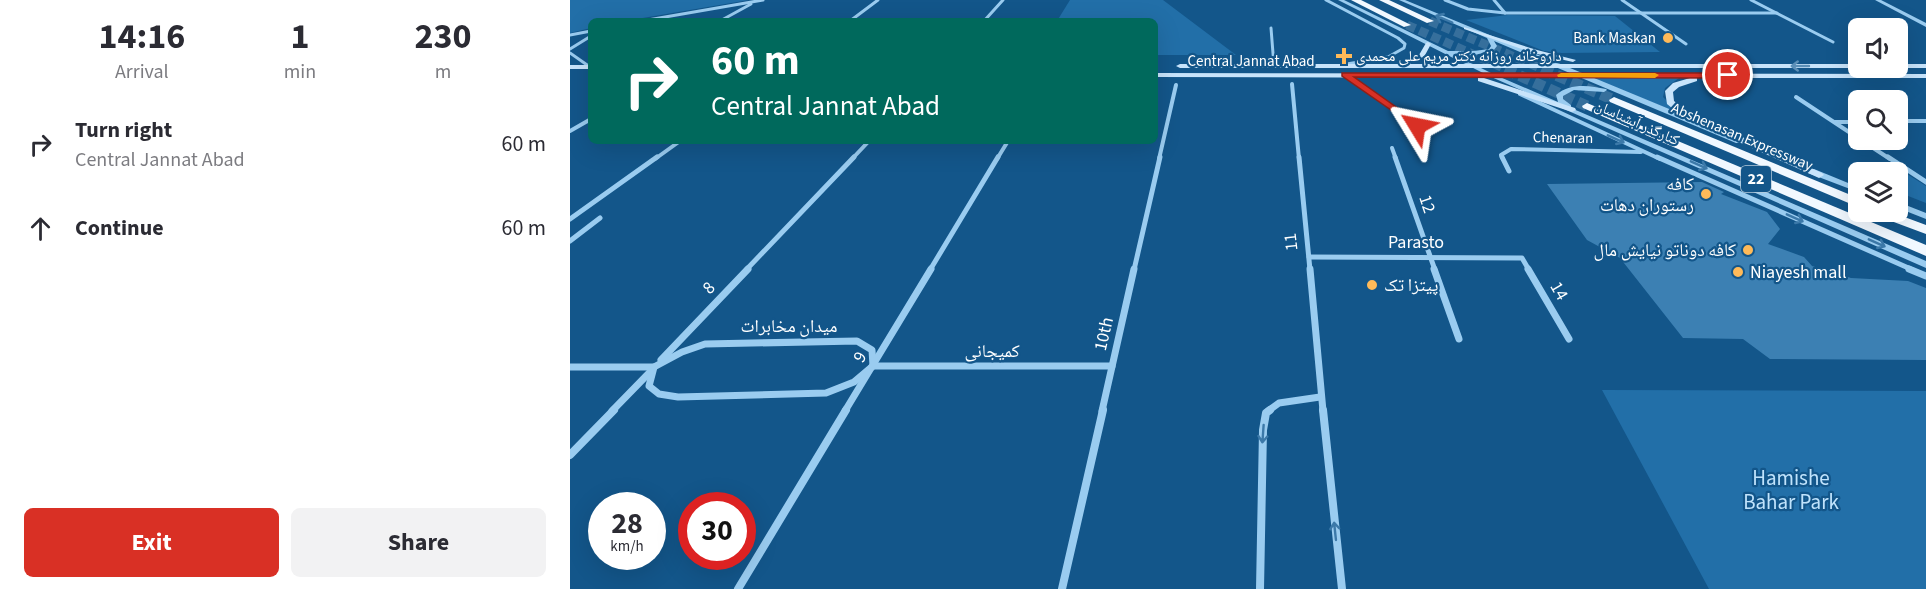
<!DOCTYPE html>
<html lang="en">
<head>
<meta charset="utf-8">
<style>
  body { margin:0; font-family:"Source Sans 3","Noto Naskh Arabic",sans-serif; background:#f2f2f3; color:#2b2b33; height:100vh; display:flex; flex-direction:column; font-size:22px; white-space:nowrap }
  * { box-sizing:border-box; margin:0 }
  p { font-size:20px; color:#7c7c81 }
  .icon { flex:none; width:33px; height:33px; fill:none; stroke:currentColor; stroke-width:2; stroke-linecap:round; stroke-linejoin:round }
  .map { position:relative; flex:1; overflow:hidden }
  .sheet { display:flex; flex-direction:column; background:#fff; width:570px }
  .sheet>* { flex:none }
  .guide { position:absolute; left:18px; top:18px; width:570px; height:126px; border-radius:9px; box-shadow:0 6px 24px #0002; background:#00695c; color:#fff; overflow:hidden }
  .controls { position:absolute; left:1278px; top:18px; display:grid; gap:12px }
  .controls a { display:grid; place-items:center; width:60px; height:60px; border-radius:9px; background:#fff; box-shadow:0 6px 24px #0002; font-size:30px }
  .speed { position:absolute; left:18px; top:492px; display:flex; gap:12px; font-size:30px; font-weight:700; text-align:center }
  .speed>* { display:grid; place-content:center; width:78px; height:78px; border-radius:50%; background:#fff; box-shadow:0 6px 24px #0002; line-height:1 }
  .speed small { font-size:15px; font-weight:400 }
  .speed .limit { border:9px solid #d22; background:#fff; color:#111 }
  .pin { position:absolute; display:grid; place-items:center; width:51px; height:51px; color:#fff; margin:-26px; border:3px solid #fff; border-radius:50%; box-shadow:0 2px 6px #0007 }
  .me { position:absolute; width:66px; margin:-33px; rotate:305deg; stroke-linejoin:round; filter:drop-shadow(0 0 4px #0008) }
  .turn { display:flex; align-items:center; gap:21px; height:126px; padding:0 24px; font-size:27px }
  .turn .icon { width:78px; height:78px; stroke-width:2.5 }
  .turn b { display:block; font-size:42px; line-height:51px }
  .eta { display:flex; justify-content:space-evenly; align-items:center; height:102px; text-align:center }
  .eta b { font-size:36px; font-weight:700; line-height:42px }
  .primary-button { display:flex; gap:12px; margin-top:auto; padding:12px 24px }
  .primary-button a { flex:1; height:69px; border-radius:9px; background:#d93025; color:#fff; font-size:24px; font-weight:700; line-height:69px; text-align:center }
  .primary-button a+a { background:#f2f2f3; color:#2b2b33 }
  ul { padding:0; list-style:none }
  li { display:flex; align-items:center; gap:18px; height:84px; padding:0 24px }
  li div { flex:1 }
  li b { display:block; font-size:22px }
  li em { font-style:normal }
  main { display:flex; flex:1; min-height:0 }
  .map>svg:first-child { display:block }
</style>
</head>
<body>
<main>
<section class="sheet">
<div class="eta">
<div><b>14:16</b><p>Arrival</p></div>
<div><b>1</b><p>min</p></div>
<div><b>230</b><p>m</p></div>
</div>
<ul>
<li><svg class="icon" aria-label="right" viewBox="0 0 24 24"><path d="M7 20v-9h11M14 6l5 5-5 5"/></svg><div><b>Turn right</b><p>Central Jannat Abad</p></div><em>60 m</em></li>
<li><svg class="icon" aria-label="ahead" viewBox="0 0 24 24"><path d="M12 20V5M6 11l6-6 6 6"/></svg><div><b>Continue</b></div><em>60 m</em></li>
</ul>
<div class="primary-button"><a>Exit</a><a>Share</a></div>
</section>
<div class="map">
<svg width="1356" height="589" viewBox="0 0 1356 589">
  <rect width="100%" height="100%" fill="#13568a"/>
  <g fill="#226fa8">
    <polygon points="0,0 179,0 55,21 21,21 21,28 0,33"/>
    <polygon points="500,0 593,0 666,55 585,55 585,21 487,21"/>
    <polygon points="938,15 1045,16 1090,52 991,53 974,51 896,20"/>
    <polygon points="1027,78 1109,78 1095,88 1093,97 1109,113 1024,79"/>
    <polygon points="1328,174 1337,174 1356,186 1356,203 1328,192"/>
    <polygon points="1032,390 1356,391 1356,589 1139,589"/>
  </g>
  <polygon fill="#3c80b3" points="1132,182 1154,192 1151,194 1197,212 1210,229 1198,244 1234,257 1242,266 1281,278 1338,281 1356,288 1356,360 1200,359 1173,339 1113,338 1050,258 1017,240 977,184"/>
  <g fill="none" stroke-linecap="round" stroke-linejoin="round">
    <g stroke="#366f9c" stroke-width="9" stroke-dasharray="9 4.5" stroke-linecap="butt">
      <polyline points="860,21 975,70"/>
      <polyline points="837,25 938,70"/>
    </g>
    <g stroke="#366f9c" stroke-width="11" stroke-dasharray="11 5" stroke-linecap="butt">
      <polyline points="935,69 1017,106"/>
      <polyline points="972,69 1044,100"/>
    </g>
    <g stroke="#9accf0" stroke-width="3">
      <polyline points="756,0 828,38 835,44 834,48 818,57 771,65"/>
      <polyline points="875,0 898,9 935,13 1207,13"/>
      <polyline points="924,0 935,13"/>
      <polyline points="1052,0 1116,44"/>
      <polyline points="1181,0 1263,42"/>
      <polyline points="72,21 193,0"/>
      <polyline points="150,21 181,4"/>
      <polyline points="280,21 308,0"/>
      <polyline points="414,21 433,0"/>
      <polyline points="701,28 704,66"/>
      <polyline points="0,35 21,31"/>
      <polyline points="0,49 21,36"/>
      <polyline points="0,53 20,67"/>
    </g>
    <g stroke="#9accf0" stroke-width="4">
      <polyline points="775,75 847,125"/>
      <polyline points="722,84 729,159"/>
      <polyline points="950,94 1090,159"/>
      <polyline points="1226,97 1288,138"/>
      <polyline points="1328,121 1356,121"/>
      <polyline points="1265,122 1288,122"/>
      <polyline points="0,131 21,119"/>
      <polyline points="1291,140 1320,159"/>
      <polyline points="822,148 826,159"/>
      <polyline points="85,159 110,141"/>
      <polyline points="282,159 299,141"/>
      <polyline points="427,159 438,141"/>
      <polyline points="589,159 606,85"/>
      <polyline points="933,159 931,155 941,149 1071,152"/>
    </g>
    <g stroke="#9accf0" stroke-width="5">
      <polyline points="729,157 740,270"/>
      <polyline points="825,157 865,270"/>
      <polyline points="932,157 939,171"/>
      <polyline points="1087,157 1343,270"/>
      <polyline points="1318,157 1356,182"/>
      <polyline points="0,219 87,157"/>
      <polyline points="0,241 30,218"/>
      <polyline points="739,257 952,258 959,270"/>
      <polyline points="176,270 284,157"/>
      <polyline points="360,270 428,157"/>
      <polyline points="564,270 590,157"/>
    </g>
    <g stroke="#9accf0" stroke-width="7">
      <polyline points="740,269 753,411"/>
      <polyline points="864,269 889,339"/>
      <polyline points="958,269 999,339"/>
      <polyline points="1339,269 1356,276"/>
      <polygon points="287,341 302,350 303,366 284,382 256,393 108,397 89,394 79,386 84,367 112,352 135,344"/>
      <polyline points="91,360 178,269"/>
      <polyline points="303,366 542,366"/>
      <polyline points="0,367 84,367"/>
      <polyline points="42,411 80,372"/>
      <polyline points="275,411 361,269"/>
      <polyline points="532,411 564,269"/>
      <polyline points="698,411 709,403 750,397"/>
    </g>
    <g stroke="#9accf0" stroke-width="8">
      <polyline points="753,410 772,589"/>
      <polyline points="0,455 44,410"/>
      <polyline points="168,589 276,410"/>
      <polyline points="492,589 533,410"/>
      <polyline points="690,589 693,430 696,413 700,410"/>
    </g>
    <g fill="#9accf0" fill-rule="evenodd">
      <path d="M 768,0 L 774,0 L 878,51 L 904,51 L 919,49 L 921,46 L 917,38 L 829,0 L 835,0 L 1172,139 L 1172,143 L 1166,143 L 924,41 L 927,46 L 923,51 L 904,55 L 883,54 L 923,74 L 988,102 L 986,95 C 999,83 1019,85 1036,89 L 1037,90 L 1034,92 L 1004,90 L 993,96 L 993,99 L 1001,105 L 1001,108 L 1356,261 L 1356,268 L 919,76 Z"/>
      <polygon points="1305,0 1311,0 1356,23 1356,27"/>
      <polygon points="1238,169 1244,169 1288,187 1288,192 1238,173"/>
      <polygon points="1328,202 1356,213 1356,219 1328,208"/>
    </g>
    <g fill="#c8e4fb" fill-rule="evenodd">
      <polygon points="894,27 967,50 1006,60 1003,62 963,53 894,29"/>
      <polygon points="858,42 861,44 854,57 839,64 1288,64 1288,68 1291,68 610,68 606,66 610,64 832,64 833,62 849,55 856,43"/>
      <polygon points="1328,64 1356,64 1356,68 1325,68 1328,68"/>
      <rect x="0" y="65" width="21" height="4"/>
      <polygon points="585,73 1356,74 1356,78 1127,78 1127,81 1109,87 1103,92 1104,101 1119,113 1252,173 1254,175 1249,178 1113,117 1097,104 1095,91 1103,83 1120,78 914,78 1005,108 1006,110 1002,112 908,81 908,78 585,77"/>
    </g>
    <g fill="#f1f8ff" fill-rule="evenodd">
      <polygon points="781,0 791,0 841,25 834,27"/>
      <polygon points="809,0 819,0 864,21 857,23"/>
      <polygon points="1044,97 1288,198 1288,207 1040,102 1039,100"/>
      <polygon points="1017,103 1356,245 1356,256 1013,108 1012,106"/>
      <polygon points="1303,212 1321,212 1356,225 1356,234 1305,215"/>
    </g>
  </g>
  <defs><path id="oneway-shaft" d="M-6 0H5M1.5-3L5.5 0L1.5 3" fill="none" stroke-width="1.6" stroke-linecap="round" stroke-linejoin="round" transform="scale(1.5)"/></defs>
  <g stroke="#3c79a9">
    <use href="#oneway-shaft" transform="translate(874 19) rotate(-157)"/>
    <use href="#oneway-shaft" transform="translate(1046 139) rotate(24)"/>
    <use href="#oneway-shaft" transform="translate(1129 165) rotate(24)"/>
    <use href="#oneway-shaft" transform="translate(1225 218) rotate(24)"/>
    <use href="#oneway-shaft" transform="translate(1307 243) rotate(24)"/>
    <use href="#oneway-shaft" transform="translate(693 434) rotate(94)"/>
    <use href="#oneway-shaft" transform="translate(765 531) rotate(-96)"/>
  </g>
  <use stroke="#5b8fb7" href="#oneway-shaft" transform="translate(1230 66) rotate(180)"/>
  <polygon fill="#d93025" stroke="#8d1f18" stroke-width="1.5" points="772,73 1158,73 1162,75 1158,78 784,77 850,124 850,128 847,128 772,76"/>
  <polygon fill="#f59e0b" points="991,73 1085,73 1089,75 1085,78 988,77 987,75"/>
  <g fill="#ffba59" stroke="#13568a" stroke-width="2">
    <circle cx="1098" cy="38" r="6"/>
    <path d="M771 47h6v6h6v6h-6v6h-6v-6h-6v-6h6z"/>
    <circle cx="1136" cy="194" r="6"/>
    <circle cx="1178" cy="250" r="6"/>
    <circle cx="1168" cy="272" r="6"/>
    <circle cx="802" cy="285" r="6"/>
  </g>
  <g text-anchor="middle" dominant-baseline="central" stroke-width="4.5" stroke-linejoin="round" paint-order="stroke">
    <g font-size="15" fill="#fff" stroke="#13568a" text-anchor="end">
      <text x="1086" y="38">Bank Maskan</text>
      <text x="786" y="56" text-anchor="start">داروخانه روزانه دکتر مریم علی محمدی</text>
    </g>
    <g font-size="15" fill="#fff" stroke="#13568a">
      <text x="681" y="61">Central Jannat Abad</text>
      <text transform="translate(1067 123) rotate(24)">کنارگذر آبشناسان</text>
      <text transform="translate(1172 137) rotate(23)">Abshenasan Expressway</text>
      <text transform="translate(993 138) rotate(1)">Chenaran</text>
    </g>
    <rect fill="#13568a" stroke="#b8ccdc" stroke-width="1.5" x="1171" y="166" width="30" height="26" rx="4.5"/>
    <g font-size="16" font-weight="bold" fill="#fff">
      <text x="1186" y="179">22</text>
    </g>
    <g font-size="18" fill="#fff" stroke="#13568a" text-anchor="end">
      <text x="1124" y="184">کافه<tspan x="1124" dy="21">رستوران دهات</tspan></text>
      <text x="1166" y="250">کافه دوناتو نیایش مال</text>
      <text x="1180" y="272" text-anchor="start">Niayesh mall</text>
      <text x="814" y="285" text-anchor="start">پیتزا تک</text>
    </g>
    <g font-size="18" fill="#fff" stroke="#13568a">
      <text transform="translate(857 204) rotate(71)">12</text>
      <text transform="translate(721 242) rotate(-96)">11</text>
      <text x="846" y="242">Parasto</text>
      <text transform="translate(139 288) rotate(-46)">8</text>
      <text transform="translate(989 291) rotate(60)">14</text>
      <text x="219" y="326">میدان مخابرات</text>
      <text transform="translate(534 334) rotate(-77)">10th</text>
      <text x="422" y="351">کمیجانی</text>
      <text transform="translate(290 357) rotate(-59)">9</text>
    </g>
    <g font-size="21" fill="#c0e3fc" stroke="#13568a">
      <text x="1221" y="478">Hamishe<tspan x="1221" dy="24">Bahar Park</tspan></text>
    </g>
  </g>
</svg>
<div class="controls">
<a><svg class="icon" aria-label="sound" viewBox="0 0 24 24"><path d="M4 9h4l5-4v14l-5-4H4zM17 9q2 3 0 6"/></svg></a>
<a><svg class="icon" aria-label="search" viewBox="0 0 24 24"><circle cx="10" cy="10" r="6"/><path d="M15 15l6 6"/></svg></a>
<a><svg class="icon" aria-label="layers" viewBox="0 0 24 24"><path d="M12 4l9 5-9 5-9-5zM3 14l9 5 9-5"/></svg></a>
</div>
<div class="speed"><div>28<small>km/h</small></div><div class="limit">30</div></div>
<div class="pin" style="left:1158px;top:75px;background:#d93025"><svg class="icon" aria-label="arrive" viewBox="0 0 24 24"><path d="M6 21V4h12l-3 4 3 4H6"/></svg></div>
<svg class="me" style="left:847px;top:126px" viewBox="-20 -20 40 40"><path d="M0-17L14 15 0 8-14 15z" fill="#d93025" stroke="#fff" stroke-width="4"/></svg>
<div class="guide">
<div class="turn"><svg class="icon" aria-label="right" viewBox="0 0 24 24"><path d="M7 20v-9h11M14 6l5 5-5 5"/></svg><div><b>60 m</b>Central Jannat Abad</div></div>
</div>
</div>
</main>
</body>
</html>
